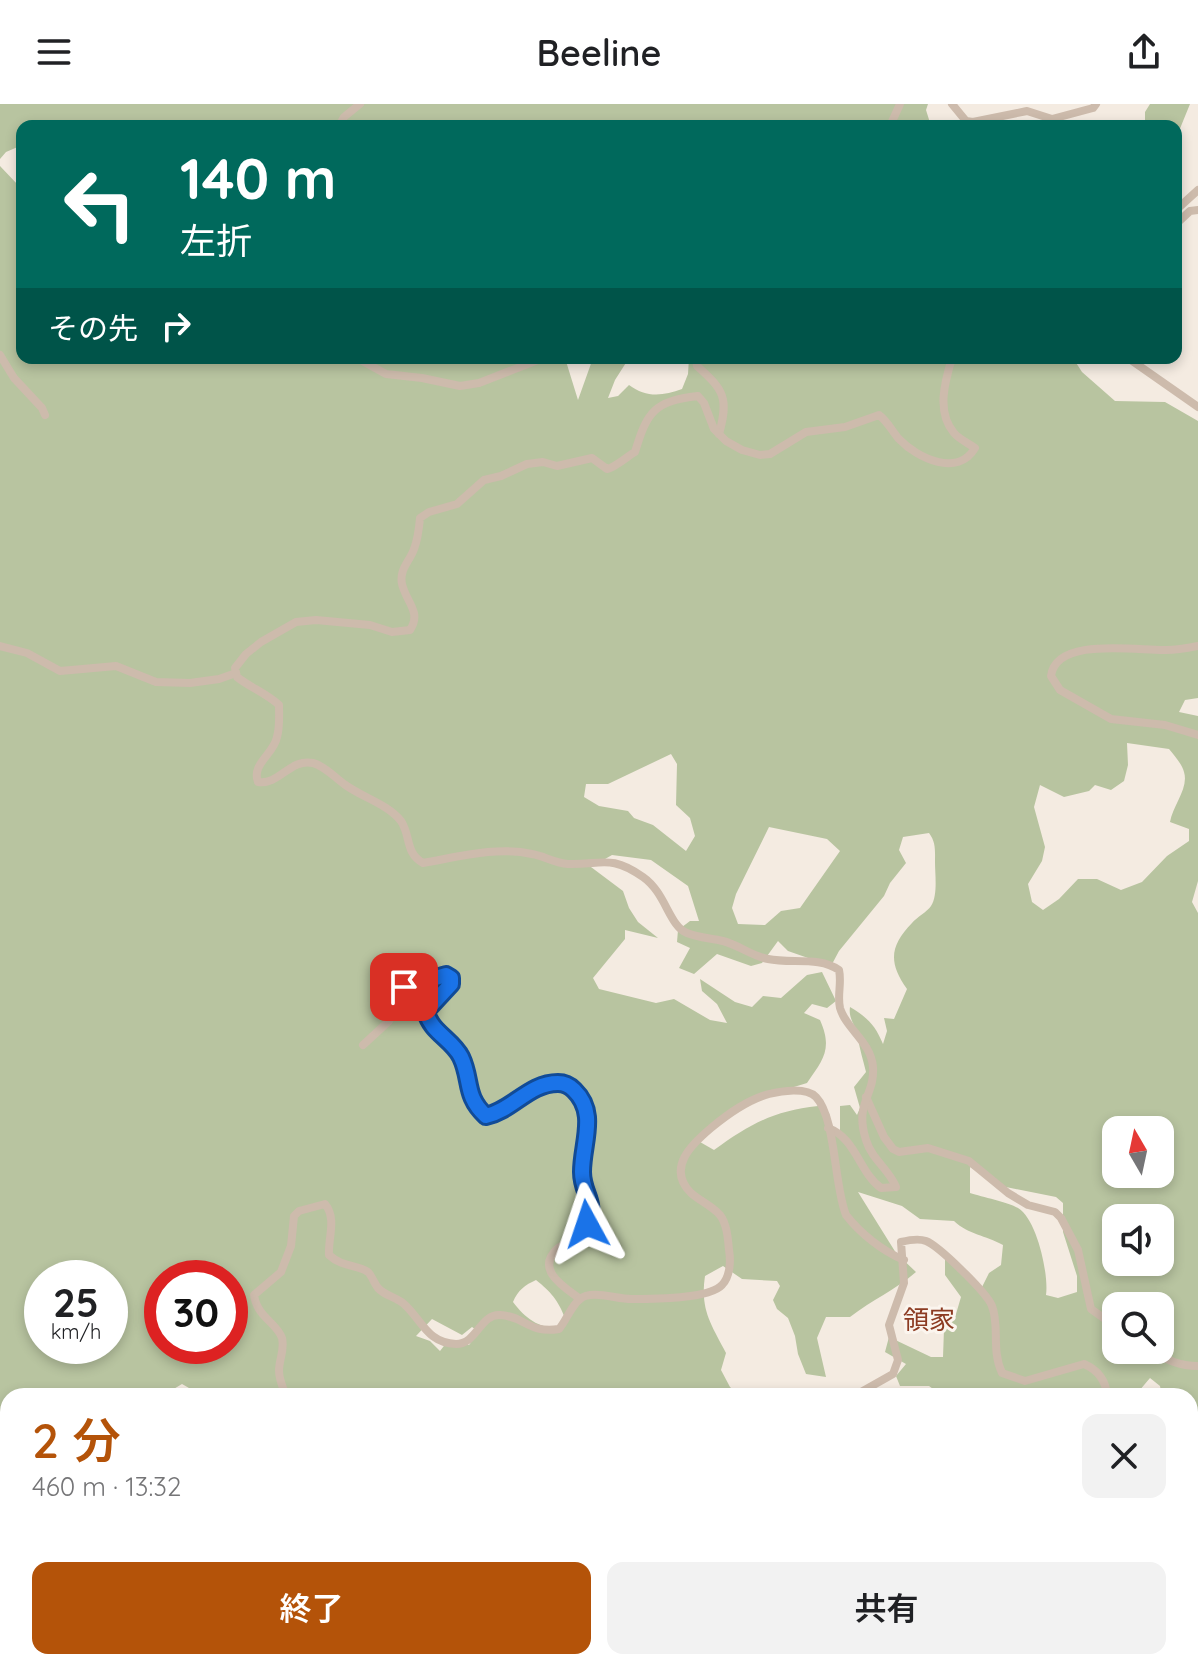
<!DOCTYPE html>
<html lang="ja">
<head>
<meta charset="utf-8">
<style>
  body { margin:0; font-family:Quicksand,"Noto Sans JP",sans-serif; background:#f2f2f2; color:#202124; height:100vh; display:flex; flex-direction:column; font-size:30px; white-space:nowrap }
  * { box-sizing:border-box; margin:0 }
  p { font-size:26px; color:#757577 }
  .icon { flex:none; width:44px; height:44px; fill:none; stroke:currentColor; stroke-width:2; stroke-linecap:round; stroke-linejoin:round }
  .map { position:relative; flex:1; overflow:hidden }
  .side { position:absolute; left:0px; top:1284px; width:1198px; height:282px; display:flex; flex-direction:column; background:#fff; border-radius:24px 24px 0 0; box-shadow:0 4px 12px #0003 }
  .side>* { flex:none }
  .guide { position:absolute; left:16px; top:16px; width:1166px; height:244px; border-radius:16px; box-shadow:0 4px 12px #0003; background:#00695c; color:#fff; overflow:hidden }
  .needle { width:52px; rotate:351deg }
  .controls { position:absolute; left:1102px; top:1012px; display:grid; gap:16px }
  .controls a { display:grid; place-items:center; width:72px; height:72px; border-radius:16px; background:#fff; box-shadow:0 4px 12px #0003; font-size:40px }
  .speed { position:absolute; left:24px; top:1156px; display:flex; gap:16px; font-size:40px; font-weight:700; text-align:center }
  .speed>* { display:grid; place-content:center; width:104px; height:104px; border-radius:50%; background:#fff; box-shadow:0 4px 12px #0003; line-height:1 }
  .speed small { font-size:20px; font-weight:400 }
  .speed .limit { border:12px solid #d22; background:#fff; color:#111 }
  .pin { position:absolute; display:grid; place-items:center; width:68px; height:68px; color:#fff; margin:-34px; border-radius:16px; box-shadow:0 4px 12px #0006 }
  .me { position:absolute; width:88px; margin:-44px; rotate:355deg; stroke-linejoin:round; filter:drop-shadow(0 0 6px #0008) }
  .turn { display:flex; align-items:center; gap:28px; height:168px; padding:0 32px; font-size:36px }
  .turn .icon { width:104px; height:104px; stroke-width:2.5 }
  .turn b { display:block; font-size:56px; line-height:68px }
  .then { display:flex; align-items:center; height:76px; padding:0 32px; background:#0003; gap:16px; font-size:30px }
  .round { display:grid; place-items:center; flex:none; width:84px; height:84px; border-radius:16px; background:#f2f2f2 }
  .overview { display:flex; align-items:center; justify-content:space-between; height:136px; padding:0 32px }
  h1 { font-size:48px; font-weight:600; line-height:60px; color:#b45309 }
  .primary-button { display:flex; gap:16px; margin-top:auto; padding:16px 32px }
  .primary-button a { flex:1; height:92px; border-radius:16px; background:#b45309; color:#fff; font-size:32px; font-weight:600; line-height:92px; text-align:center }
  .primary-button a+a { background:#f2f2f2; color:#202124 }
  header { display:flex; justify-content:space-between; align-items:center; height:104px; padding:0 32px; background:#fff; font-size:36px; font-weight:600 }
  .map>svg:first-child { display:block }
</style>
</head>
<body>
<header><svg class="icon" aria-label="menu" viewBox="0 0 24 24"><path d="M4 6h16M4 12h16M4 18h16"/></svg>Beeline<svg class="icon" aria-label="share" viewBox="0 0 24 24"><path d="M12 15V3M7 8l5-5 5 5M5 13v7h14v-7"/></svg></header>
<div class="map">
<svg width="1198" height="1565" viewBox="0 0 1198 1565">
  <rect width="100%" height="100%" fill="#f4ebe1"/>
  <g fill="#b8c4a0" fill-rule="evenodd">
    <polygon points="0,0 928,0 926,6 931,22 22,22 22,46 20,42 6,48 0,55"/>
    <polygon points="1150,0 1190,0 1179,27 1180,45 1176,65 1176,22 1145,22 1145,8"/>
    <path d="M 0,62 L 18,81 L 22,95 L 22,254 L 565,254 L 578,296 L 593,254 L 629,254 L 615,276 L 608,294 L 618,292 L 629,281 C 646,294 663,292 682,285 L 688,270 L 689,254 L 1073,254 L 1082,268 L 1115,297 L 1165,298 L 1198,317 L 1198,594 L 1185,596 L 1179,608 L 1198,612 L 1198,777 L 1192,798 L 1198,809 L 1198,1536 L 1190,1534 L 1190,1343 L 1195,1337 L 1190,1326 L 1190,1292 L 1162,1292 L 1160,1282 L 1150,1274 L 1139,1287 L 1129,1285 L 1126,1292 L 943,1292 L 929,1282 L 900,1282 L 896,1272 L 906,1260 L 885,1248 L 889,1233 L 931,1253 L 943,1253 L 944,1225 L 956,1210 L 961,1193 L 945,1171 L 945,1150 L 982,1183 L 989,1169 L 1001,1161 L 1003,1141 C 985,1131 969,1131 954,1117 L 920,1115 L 902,1102 L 858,1088 L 896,1149 L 916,1168 C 895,1186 872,1196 850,1213 L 826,1213 L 817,1234 L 826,1273 L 806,1270 L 798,1250 L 795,1232 L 788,1214 L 777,1205 L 773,1196 L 780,1182 L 777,1177 L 742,1175 L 723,1162 L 705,1172 C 700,1206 711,1220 726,1249 L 721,1266 L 730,1283 L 740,1292 L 439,1292 L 433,1287 L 412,1287 L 411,1292 L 203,1292 L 182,1280 L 162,1292 L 8,1292 L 8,1418 L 0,1407 ZM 1127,639 L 1169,645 C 1174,651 1182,660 1184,668 C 1189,684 1173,701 1170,718 L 1189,725 L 1189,737 L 1167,752 L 1142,778 L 1121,786 L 1097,775 L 1078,775 L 1059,795 L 1043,806 L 1032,798 L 1028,780 L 1042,757 L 1045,743 L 1034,703 L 1040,681 L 1064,693 L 1089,687 L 1095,681 L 1111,686 L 1124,677 L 1128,661 ZM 671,650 L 677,660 L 676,701 L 690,714 L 695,732 L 686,747 L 653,721 L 634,714 L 628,707 L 599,702 L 584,693 L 586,680 L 608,680 ZM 769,723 L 827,735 L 840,747 L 800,804 L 781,807 L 765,821 L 738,820 L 732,804 L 736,790 ZM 929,729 C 936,738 935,747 935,758 C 935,771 938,791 931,802 C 927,808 917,813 912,819 C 890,842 888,858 907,885 L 894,915 L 884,914 L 887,927 L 883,940 C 875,921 868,914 850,903 C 848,916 857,922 858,935 C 860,946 863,956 866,968 L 854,983 L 860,1004 L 857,1011 L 850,1001 L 840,1002 L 840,1033 L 833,1028 L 829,1009 L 818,1002 C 773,1007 750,1020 714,1046 L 700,1038 L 733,1008 L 755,995 L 807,979 C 823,956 833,945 820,916 L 804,909 L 812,900 L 827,904 L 836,897 L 822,868 L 807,871 L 781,894 L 763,892 L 752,903 L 735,898 L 700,875 L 702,887 L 717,900 L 727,919 L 710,916 L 674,895 L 656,899 L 599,885 L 593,874 L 625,835 L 625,826 L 658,834 L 638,818 L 629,804 L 623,787 L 591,763 L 612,751 L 651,756 L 688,782 L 699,817 L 690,817 L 678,826 L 677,838 L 690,844 L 679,864 L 694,870 L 717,850 L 751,862 L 762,859 L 778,837 L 788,847 L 831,862 L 839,847 L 884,792 L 890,779 L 906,759 L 899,746 L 903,733 ZM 1116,1026 L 1160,1026 L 1160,1070 L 1116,1070 ZM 970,1063 L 1001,1082 L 1056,1093 L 1063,1099 L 1063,1128 L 1077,1172 L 1077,1188 L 1058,1194 L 1046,1191 C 1049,1171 1037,1115 1018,1104 C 1008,1098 982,1093 970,1089 ZM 1116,1114 L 1160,1114 L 1160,1158 L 1116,1158 ZM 42,1174 L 110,1174 L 110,1242 L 42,1242 ZM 162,1174 L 230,1174 L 230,1242 L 162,1242 ZM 536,1176 C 551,1188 558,1196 565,1214 L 562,1224 C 539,1225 526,1215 513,1198 C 518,1186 525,1181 536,1176 ZM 1116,1202 L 1160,1202 L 1160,1246 L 1116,1246 ZM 432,1215 L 462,1231 L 472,1223 L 479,1228 L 469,1241 L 447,1238 L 440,1247 L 430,1237 L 416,1232 Z"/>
    <polygon points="0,1473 8,1475 8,1558 30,1558 24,1565 0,1565"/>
    <polygon points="226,1558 326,1558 315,1565 221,1565"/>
    <polygon points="427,1558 1146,1558 1149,1565 1086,1565 1074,1560 1071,1565 650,1565 642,1562 634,1565 426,1565"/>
  </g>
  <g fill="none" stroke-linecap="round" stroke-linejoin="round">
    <g stroke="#7fb0b2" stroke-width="2">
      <polyline points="1095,1558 1116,1565"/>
      <polyline points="262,1565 277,1558"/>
    </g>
    <g stroke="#cdbbac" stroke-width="8">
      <polyline points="952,0 966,17 973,18 1027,7 1052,15 1093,4 1096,0"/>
      <polyline points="339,22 344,13 360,0"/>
      <polyline points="890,22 900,0"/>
      <polyline points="1176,106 1198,86"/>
      <polyline points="1176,120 1190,107 1198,106"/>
      <polyline points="0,251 14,274 42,304 45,311"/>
      <polyline points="357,254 386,270 422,274 460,282 479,279 543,254"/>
      <path d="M 696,254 L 697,262 C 724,286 729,294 719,330"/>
      <polyline points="1128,254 1198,303"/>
      <polyline points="0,542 27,549 60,567 116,562 156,578 190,579 219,575 236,569"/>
      <path d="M 1198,542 C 1188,544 1177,546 1166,546 C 1138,547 1056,532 1051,572 L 1060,586 L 1111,615 L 1165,621 L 1198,631"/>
      <path d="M 363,941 L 389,917 L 404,883 L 446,871 L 451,874 L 451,880 L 429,903 L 426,907 C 430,928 453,935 461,953 C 472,977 464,992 486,1012 C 508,1007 520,988 541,982 C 554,978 567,978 576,988 C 596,1010 583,1039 582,1066 C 581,1081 589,1094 592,1109 C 589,1117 585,1125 579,1131 C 573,1138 563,1139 557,1145 C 535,1166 564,1183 580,1195"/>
      <polyline points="866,993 884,1033 893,1045 899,1048 928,1044 969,1057 1008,1089 1028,1101 1055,1108 1061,1114 1078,1146 1091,1205 1116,1223"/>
      <path d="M 828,1024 C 856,1034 859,1068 881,1084 L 896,1083 C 889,1065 872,1056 866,1036 C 854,999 875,992 873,963 C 871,938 846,925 840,904 C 837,891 842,879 839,866 C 819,852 791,860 768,855 C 751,852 739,841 723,837 C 711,834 699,834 687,829 C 669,822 666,789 643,773 C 610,750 602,761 568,760 C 555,759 544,752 532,750 C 497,742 458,753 423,759 C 405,749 411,732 401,717 C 388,700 361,693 344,680 C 334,673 325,662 313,659 C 290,654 280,681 258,678 C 251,660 274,650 277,633 C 280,623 279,611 279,601 C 266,589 251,584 237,573 L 235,564 L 246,550 L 261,538 L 296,518 L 316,516 L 370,521 L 392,528 L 410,526 C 422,508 406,498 402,480 C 399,465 410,457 414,445 C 418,435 419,425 420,414 L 429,408 L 457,400 L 484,376 L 501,372 L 527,360 L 543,358 L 557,362 L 592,354 L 607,365 C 616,363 626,353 635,348 C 647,308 654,297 698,292 L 704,299 L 714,325 L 726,337 L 742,346 L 760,351 L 770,350 L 806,328 L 845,323 L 879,311 C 888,318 892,327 899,335 C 918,355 958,373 975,344 C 968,339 959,335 954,329 C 936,308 945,277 952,254"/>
      <path d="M 1151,1246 C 1167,1256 1179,1262 1198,1262"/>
      <path d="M 286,1292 C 283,1284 279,1275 279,1267 C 279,1255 285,1246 282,1234 C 277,1219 257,1213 254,1191 L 281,1168 L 291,1142 L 294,1112 L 299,1107 L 325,1100 C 337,1115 328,1133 329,1151 C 343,1164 357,1160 368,1168 C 372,1172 374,1179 378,1184 C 385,1192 396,1193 404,1200 C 422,1216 427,1239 456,1240 C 477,1240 480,1210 500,1211 C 524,1212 529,1230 559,1225 C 566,1217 571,1202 580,1195 C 592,1185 618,1196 633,1195 C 653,1195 709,1195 722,1181 C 730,1173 731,1157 729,1146 C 728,1135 727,1120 720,1111 C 712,1102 700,1097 691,1089 C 666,1064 692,1040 711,1024 C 728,1010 747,996 769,990 C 781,987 806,983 816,993 C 836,1014 834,1082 846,1111 C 860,1129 882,1147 904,1156"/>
      <path d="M 854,1292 L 893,1270 L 898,1256 L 889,1221 L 904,1179 L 901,1138 C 909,1136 918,1134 926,1137 C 939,1142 987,1189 992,1202 C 1000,1223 991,1245 1002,1269 L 1025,1277 L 1084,1260 C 1098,1266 1106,1277 1107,1292"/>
      <polyline points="1190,1352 1198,1350"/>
      <polyline points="0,1476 8,1477"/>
      <polyline points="0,1482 8,1486"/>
      <polyline points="1190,1548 1198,1552"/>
      <polyline points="110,1558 123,1565"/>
      <polyline points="589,1558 595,1558"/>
      <polyline points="625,1558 635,1565"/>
      <polyline points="860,1558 881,1565"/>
      <polyline points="1029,1558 1037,1565"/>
      <polyline points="1062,1558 1070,1565"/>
      <polyline points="1146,1558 1153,1565"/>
      <polyline points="206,1565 213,1558"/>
      <polyline points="832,1565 839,1560 852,1558"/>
    </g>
    <g stroke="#7d675c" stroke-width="10">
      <polyline points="0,1465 8,1469"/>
      <polyline points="171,1558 173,1565"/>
    </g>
  </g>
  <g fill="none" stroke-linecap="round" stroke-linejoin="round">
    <defs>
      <path id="route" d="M 404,883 L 446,871 L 451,874 L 451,880 L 426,907 C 430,928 452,935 461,953 C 472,976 464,992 486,1012 C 513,1006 529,979 558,979 C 565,979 569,981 574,986 C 598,1009 582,1039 582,1068 C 582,1090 597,1098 587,1120"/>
    </defs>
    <use href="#route" stroke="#114b97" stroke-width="20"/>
    <use href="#route" stroke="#1a73e8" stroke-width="14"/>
  </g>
  <g text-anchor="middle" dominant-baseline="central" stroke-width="6" stroke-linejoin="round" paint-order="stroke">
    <g font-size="26" fill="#8c3b22" stroke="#fbf5ee">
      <text x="929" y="1215">領家</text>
    </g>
  </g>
</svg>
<div class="controls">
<a><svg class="needle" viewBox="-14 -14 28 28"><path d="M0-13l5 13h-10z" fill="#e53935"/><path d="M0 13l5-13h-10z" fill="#757577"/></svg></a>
<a><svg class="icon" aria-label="sound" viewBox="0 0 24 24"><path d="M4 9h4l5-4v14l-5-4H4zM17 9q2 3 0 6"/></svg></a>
<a><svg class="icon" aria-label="search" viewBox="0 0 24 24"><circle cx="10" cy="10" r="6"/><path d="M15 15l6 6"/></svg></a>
</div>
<div class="speed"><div>25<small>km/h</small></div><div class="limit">30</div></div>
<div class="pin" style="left:404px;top:883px;background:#d93025"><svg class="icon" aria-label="arrive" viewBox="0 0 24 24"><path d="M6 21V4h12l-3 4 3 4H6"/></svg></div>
<svg class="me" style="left:587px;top:1120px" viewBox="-20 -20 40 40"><path d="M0-17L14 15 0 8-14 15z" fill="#1a73e8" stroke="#fff" stroke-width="4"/></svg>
<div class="guide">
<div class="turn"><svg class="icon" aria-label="left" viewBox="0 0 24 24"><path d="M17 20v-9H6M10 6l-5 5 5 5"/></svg><div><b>140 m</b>左折</div></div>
<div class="then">その先<svg class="icon" aria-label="right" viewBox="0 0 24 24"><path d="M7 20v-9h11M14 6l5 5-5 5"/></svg></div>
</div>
<section class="side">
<div class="overview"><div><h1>2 分</h1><p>460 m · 13:32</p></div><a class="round"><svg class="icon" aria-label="close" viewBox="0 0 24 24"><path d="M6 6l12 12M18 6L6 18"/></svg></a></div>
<div class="primary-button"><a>終了</a><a>共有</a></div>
</section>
</div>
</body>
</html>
